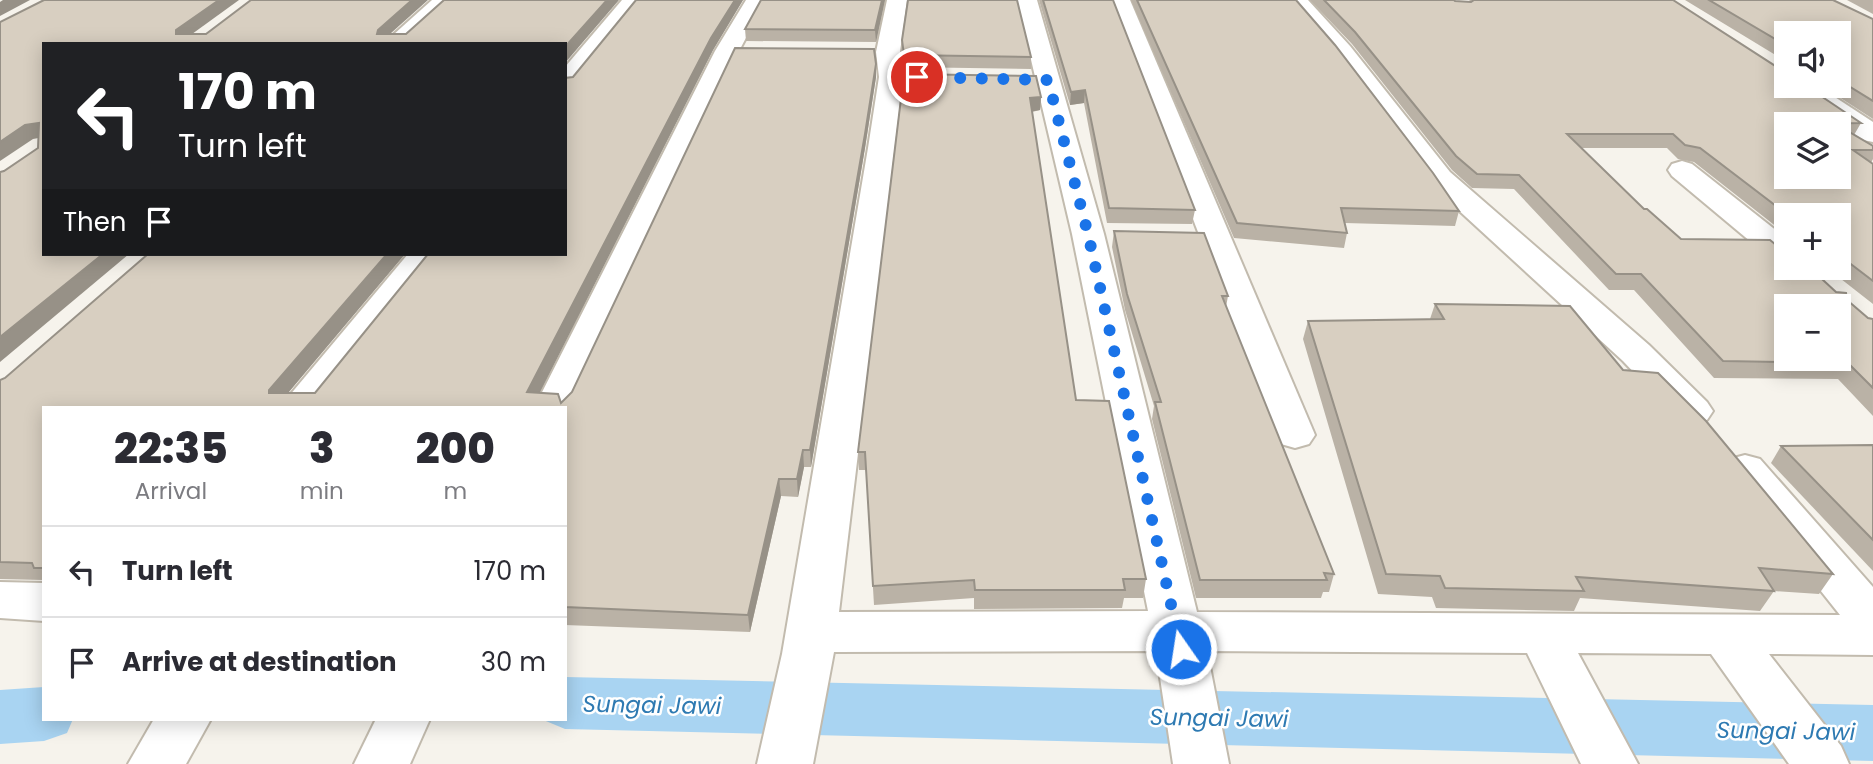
<!DOCTYPE html>
<html lang="en">
<head>
<meta charset="utf-8">
<style>
  body { margin:0; font-family:Poppins,sans-serif; background:#f2f2f3; color:#2b2b33; height:100vh; display:flex; flex-direction:column; font-size:26px; white-space:nowrap }
  * { box-sizing:border-box; margin:0 }
  p { font-size:23px; color:#7c7c81 }
  .icon { flex:none; width:38px; height:38px; fill:none; stroke:currentColor; stroke-width:2; stroke-linecap:round; stroke-linejoin:round }
  .map { position:relative; flex:1; overflow:hidden }
  .details { position:absolute; left:42px; top:406px; width:525px; height:315px; display:flex; flex-direction:column; background:#fff; border-radius:0px; box-shadow:0 4px 18px #0003 }
  .details>* { flex:none }
  .top-card { position:absolute; left:42px; top:42px; width:525px; height:214px; border-radius:0px; box-shadow:0 4px 18px #0003; background:#202124; color:#fff; overflow:hidden }
  .tools { position:absolute; left:1774px; top:21px; display:grid; gap:14px }
  .tools a { display:grid; place-items:center; width:77px; height:77px; border-radius:0px; background:#fff; box-shadow:0 4px 18px #0003; font-size:35px }
  .pin { position:absolute; display:grid; place-items:center; width:60px; height:60px; color:#fff; margin:-30px; border:4px solid #fff; border-radius:50%; box-shadow:0 2px 7px #0007 }
  .me { position:absolute; width:77px; margin:-38px; rotate:347deg; stroke-linejoin:round; filter:drop-shadow(0 0 5px #0008) }
  .turn { display:flex; align-items:center; gap:24px; height:147px; padding:0 21px; font-size:32px }
  .turn .icon { width:91px; height:91px; stroke-width:2.5 }
  .turn b { display:block; font-size:49px; line-height:60px }
  .then { display:flex; align-items:center; height:66px; padding:0 21px; background:#0003; gap:14px; font-size:26px }
  .eta { display:flex; justify-content:space-evenly; align-items:center; height:119px; text-align:center }
  .eta b { font-size:42px; font-weight:800; line-height:49px }
  ul { padding:0; list-style:none }
  li { display:flex; align-items:center; gap:21px; height:91px; padding:0 21px; border-top:2px solid #e1e1e2 }
  li div { flex:1 }
  li b { display:block; font-size:26px }
  li em { font-style:normal }
  .map>svg:first-child { display:block }
</style>
</head>
<body>
<div class="map">
<svg width="1873" height="764" viewBox="0 0 1873 764">
  <rect width="100%" height="100%" fill="#f6f3ec"/>
  <g fill="none" stroke-linecap="round" stroke-linejoin="round">
    <g fill="#a9d4f2" fill-rule="evenodd">
      <polygon points="565,677 1873,705 1873,761 565,729 541,719 565,719"/>
      <polygon points="44,687 44,719 73,719 67,733 44,741 0,744 0,690"/>
    </g>
    <defs>
      <g id="street">
        <polygon points="432,0 455,0 408,44 383,44"/>
        <polygon points="622,0 643,0 574,88 565,90 565,67"/>
        <polygon points="746,0 766,0 739,51 574,408 565,417 565,408 534,408 715,51"/>
        <polygon points="887,0 907,0 900,52 903,77 839,612 1148,611 1072,234 1017,0 1037,0 1104,234 1197,612 1840,615 1724,469 1730,459 1745,455 1760,459 1873,587 1873,655 1769,654 1841,746 1849,764 1789,764 1711,654 1578,653 1638,764 1581,764 1527,653 1207,651 1229,764 1173,764 1156,651 834,652 813,764 757,764 782,654 868,148 879,77 876,52"/>
        <polygon points="1110,0 1130,0 1315,435 1309,444 1295,448 1281,444 1275,435"/>
        <polygon points="1287,0 1308,0 1350,46 1450,172 1649,345 1707,402 1713,411 1707,420 1693,423 1679,420 1623,361 1430,184 1334,56"/>
        <polygon points="1790,86 1818,86 1873,122 1873,142 1863,140 1793,91"/>
        <polygon points="1682,161 1692,164 1787,239 1787,265 1775,262 1672,176 1668,170 1672,164"/>
        <polygon points="408,254 441,254 320,408 279,408"/>
        <polygon points="0,582 44,583 44,621 0,618"/>
        <polygon points="154,719 211,719 186,764 128,764"/>
        <polygon points="376,719 430,719 410,764 354,764"/>
      </g>
    </defs>
    <use href="#street" stroke="#c2bbae" stroke-width="4"/>
    <use href="#street" fill="#fff" fill-rule="evenodd"/>
  </g>
  <g fill="#bab2a6" fill-rule="evenodd">
    <polygon points="636,0 743,0 713,50 539,393 561,403 572,392 876,64 876,77 865,148 811,467 804,467 798,497 781,496 750,632 565,625 565,408 44,408 44,581 43,580 0,579 0,380 405,254 288,393 315,393"/>
    <polygon points="885,0 876,42 746,41 745,29"/>
    <polygon points="1039,0 1113,0 1195,210 1192,224 1107,223 1084,103 1070,105"/>
    <polygon points="1131,0 1296,0 1459,211 1455,226 1345,223 1347,233 1344,248 1234,238"/>
    <path d="M 1310,0 L 1454,0 L 1455,1 L 1471,2 L 1469,0 L 1673,0 L 1787,86 L 1861,123 L 1854,135 L 1873,146 L 1873,159 L 1871,163 L 1873,164 L 1873,304 L 1827,268 L 1839,268 L 1839,215 L 1787,215 L 1787,235 L 1694,162 L 1678,159 L 1667,148 L 1581,148 L 1644,209 L 1681,239 L 1836,292 L 1868,318 L 1873,319 L 1873,416 L 1838,379 L 1714,378 L 1634,290 L 1609,290 L 1514,189 L 1472,188 L 1452,170 L 1352,44 ZM 1787,124 L 1839,124 L 1839,177 Z"/>
    <polygon points="1685,0 1833,0 1873,19 1873,119 1822,86 1839,86 1839,33 1787,33 1787,62"/>
    <polygon points="1847,0 1873,0 1873,14"/>
    <polygon points="902,40 1031,57 1031,69 904,67"/>
    <polygon points="1036,76 1041,97 1040,110 1032,112 1076,400 1146,579 1143,598 1124,598 1122,608 974,609 974,598 874,605 866,470 859,470 858,452"/>
    <polygon points="1114,231 1228,296 1226,307 1334,574 1329,592 1323,592 1321,598 1196,598 1152,419 1154,406 1125,310 1112,247"/>
    <polygon points="1435,304 1623,370 1833,574 1819,594 1774,591 1760,611 1580,598 1574,611 1436,608 1432,597 1378,594 1303,339 1308,321 1430,319"/>
    <polygon points="1873,445 1873,571 1771,463 1781,446"/>
  </g>
  <g fill="#979187">
    <polygon points="3,0 30,0 0,16 0,2"/>
    <polygon points="219,0 239,0 181,42 176,34 176,30"/>
    <polygon points="412,0 428,0 381,42 377,34 378,30"/>
    <polygon points="607,0 619,0 565,63 565,47"/>
    <polygon points="735,0 743,0 713,50 532,408 527,392 711,38"/>
    <polygon points="882,0 885,0 876,42 875,30"/>
    <polygon points="876,64 876,77 865,148 811,467 810,450"/>
    <polygon points="1085,90 1084,103 1070,105 1071,92"/>
    <polygon points="1041,97 1040,110 1029,112 1030,98"/>
    <polygon points="39,123 44,137 33,139 0,161 0,142 25,125"/>
    <polygon points="103,254 129,254 0,362 0,337"/>
    <polygon points="387,254 405,254 277,406 269,393 269,390"/>
    <polygon points="803,450 804,467 798,497 797,479"/>
    <polygon points="779,479 781,496 750,632 748,615"/>
  </g>
  <g fill="#d8cfc1" stroke="#979187" stroke-width="2" fill-rule="evenodd">
    <polygon points="44,0 219,0 176,30 176,34 206,34 251,0 412,0 378,30 377,34 406,34 444,0 607,0 565,47 565,44 44,44 44,254 103,254 0,337 0,172 4,171 38,148 39,123 25,125 0,142 0,22"/>
    <polygon points="636,0 735,0 711,38 527,392 558,394 561,403 572,392 735,48 874,49 876,64 865,134 810,450 803,450 797,479 779,479 748,615 565,607 565,408 44,408 44,568 34,568 32,563 0,562 0,380 5,378 148,254 387,254 269,390 269,393 315,393 428,254 565,254 565,78 573,77"/>
    <polygon points="761,0 882,0 875,30 745,29"/>
    <polygon points="908,0 1017,0 1031,57 904,55 902,40"/>
    <polygon points="1043,0 1113,0 1195,210 1109,208 1085,90 1071,92"/>
    <polygon points="1137,0 1296,0 1335,45 1433,173 1459,211 1341,208 1347,233 1237,223"/>
    <path d="M 1324,0 L 1454,0 L 1455,1 L 1471,2 L 1474,0 L 1673,0 L 1783,71 L 1787,71 L 1787,86 L 1806,86 L 1861,123 L 1787,124 L 1787,177 L 1839,177 L 1839,126 L 1873,146 L 1873,150 L 1853,150 L 1873,164 L 1873,281 L 1839,255 L 1839,215 L 1788,215 L 1700,148 L 1685,145 L 1673,134 L 1567,134 L 1644,209 L 1647,209 L 1681,239 L 1770,240 L 1781,249 L 1787,250 L 1787,268 L 1810,268 L 1836,292 L 1846,293 L 1847,300 L 1868,318 L 1873,319 L 1873,388 L 1848,363 L 1723,361 L 1641,274 L 1616,274 L 1519,175 L 1477,174 L 1456,156 L 1355,32 ZM 1787,306 L 1839,306 L 1839,359 L 1787,359 Z"/>
    <polygon points="1709,0 1833,0 1873,19 1873,101 1839,80 1839,33 1787,33 1787,46"/>
    <polygon points="904,74 1036,76 1041,97 1030,98 1076,400 1109,401 1146,579 1123,579 1125,590 975,590 974,580 873,586 865,452 858,452"/>
    <polygon points="1114,231 1204,233 1228,296 1222,296 1334,574 1324,573 1327,580 1200,580 1155,402 1161,402 1127,294"/>
    <polygon points="1435,304 1570,306 1623,370 1658,373 1706,421 1833,574 1759,568 1774,591 1576,577 1584,591 1445,588 1440,576 1386,574 1308,321 1444,319"/>
    <polygon points="1873,445 1873,540 1781,446"/>
  </g>
  <g fill="none" stroke-linecap="round" stroke-linejoin="round">
    <polyline stroke="#1a73e8" stroke-width="12" stroke-dasharray="0 21.6" points="917,77 1048,80 1088,234 1181,649"/>
  </g>
  <g text-anchor="middle" dominant-baseline="central" stroke-width="5" stroke-linejoin="round" paint-order="stroke">
    <g font-size="23" font-style="italic" fill="#2e7ab2" stroke="#fff">
      <text transform="translate(652 705) rotate(1)">Sungai Jawi</text>
      <text transform="translate(1219 718) rotate(1)">Sungai Jawi</text>
      <text transform="translate(1786 731) rotate(1)">Sungai Jawi</text>
    </g>
  </g>
</svg>
<div class="tools">
<a><svg class="icon" aria-label="sound" viewBox="0 0 24 24"><path d="M4 9h4l5-4v14l-5-4H4zM17 9q2 3 0 6"/></svg></a>
<a><svg class="icon" aria-label="layers" viewBox="0 0 24 24"><path d="M12 4l9 5-9 5-9-5zM3 14l9 5 9-5"/></svg></a>
<a>+</a>
<a>−</a>
</div>
<div class="pin" style="left:917px;top:77px;background:#d93025"><svg class="icon" aria-label="arrive" viewBox="0 0 24 24"><path d="M6 21V4h12l-3 4 3 4H6"/></svg></div>
<svg class="me" style="left:1181px;top:649px" viewBox="-20 -20 40 40"><circle r="17" fill="#1a73e8" stroke="#fff" stroke-width="3"/><path d="M0-11L8 9 0 5-8 9z" fill="#fff"/></svg>
<div class="top-card">
<div class="turn"><svg class="icon" aria-label="left" viewBox="0 0 24 24"><path d="M17 20v-9H6M10 6l-5 5 5 5"/></svg><div><b>170 m</b>Turn left</div></div>
<div class="then">Then<svg class="icon" aria-label="arrive" viewBox="0 0 24 24"><path d="M6 21V4h12l-3 4 3 4H6"/></svg></div>
</div>
<section class="details">
<div class="eta">
<div><b>22:35</b><p>Arrival</p></div>
<div><b>3</b><p>min</p></div>
<div><b>200</b><p>m</p></div>
</div>
<ul>
<li><svg class="icon" aria-label="left" viewBox="0 0 24 24"><path d="M17 20v-9H6M10 6l-5 5 5 5"/></svg><div><b>Turn left</b></div><em>170 m</em></li>
<li><svg class="icon" aria-label="arrive" viewBox="0 0 24 24"><path d="M6 21V4h12l-3 4 3 4H6"/></svg><div><b>Arrive at destination</b></div><em>30 m</em></li>
</ul>
</section>
</div>
</body>
</html>
